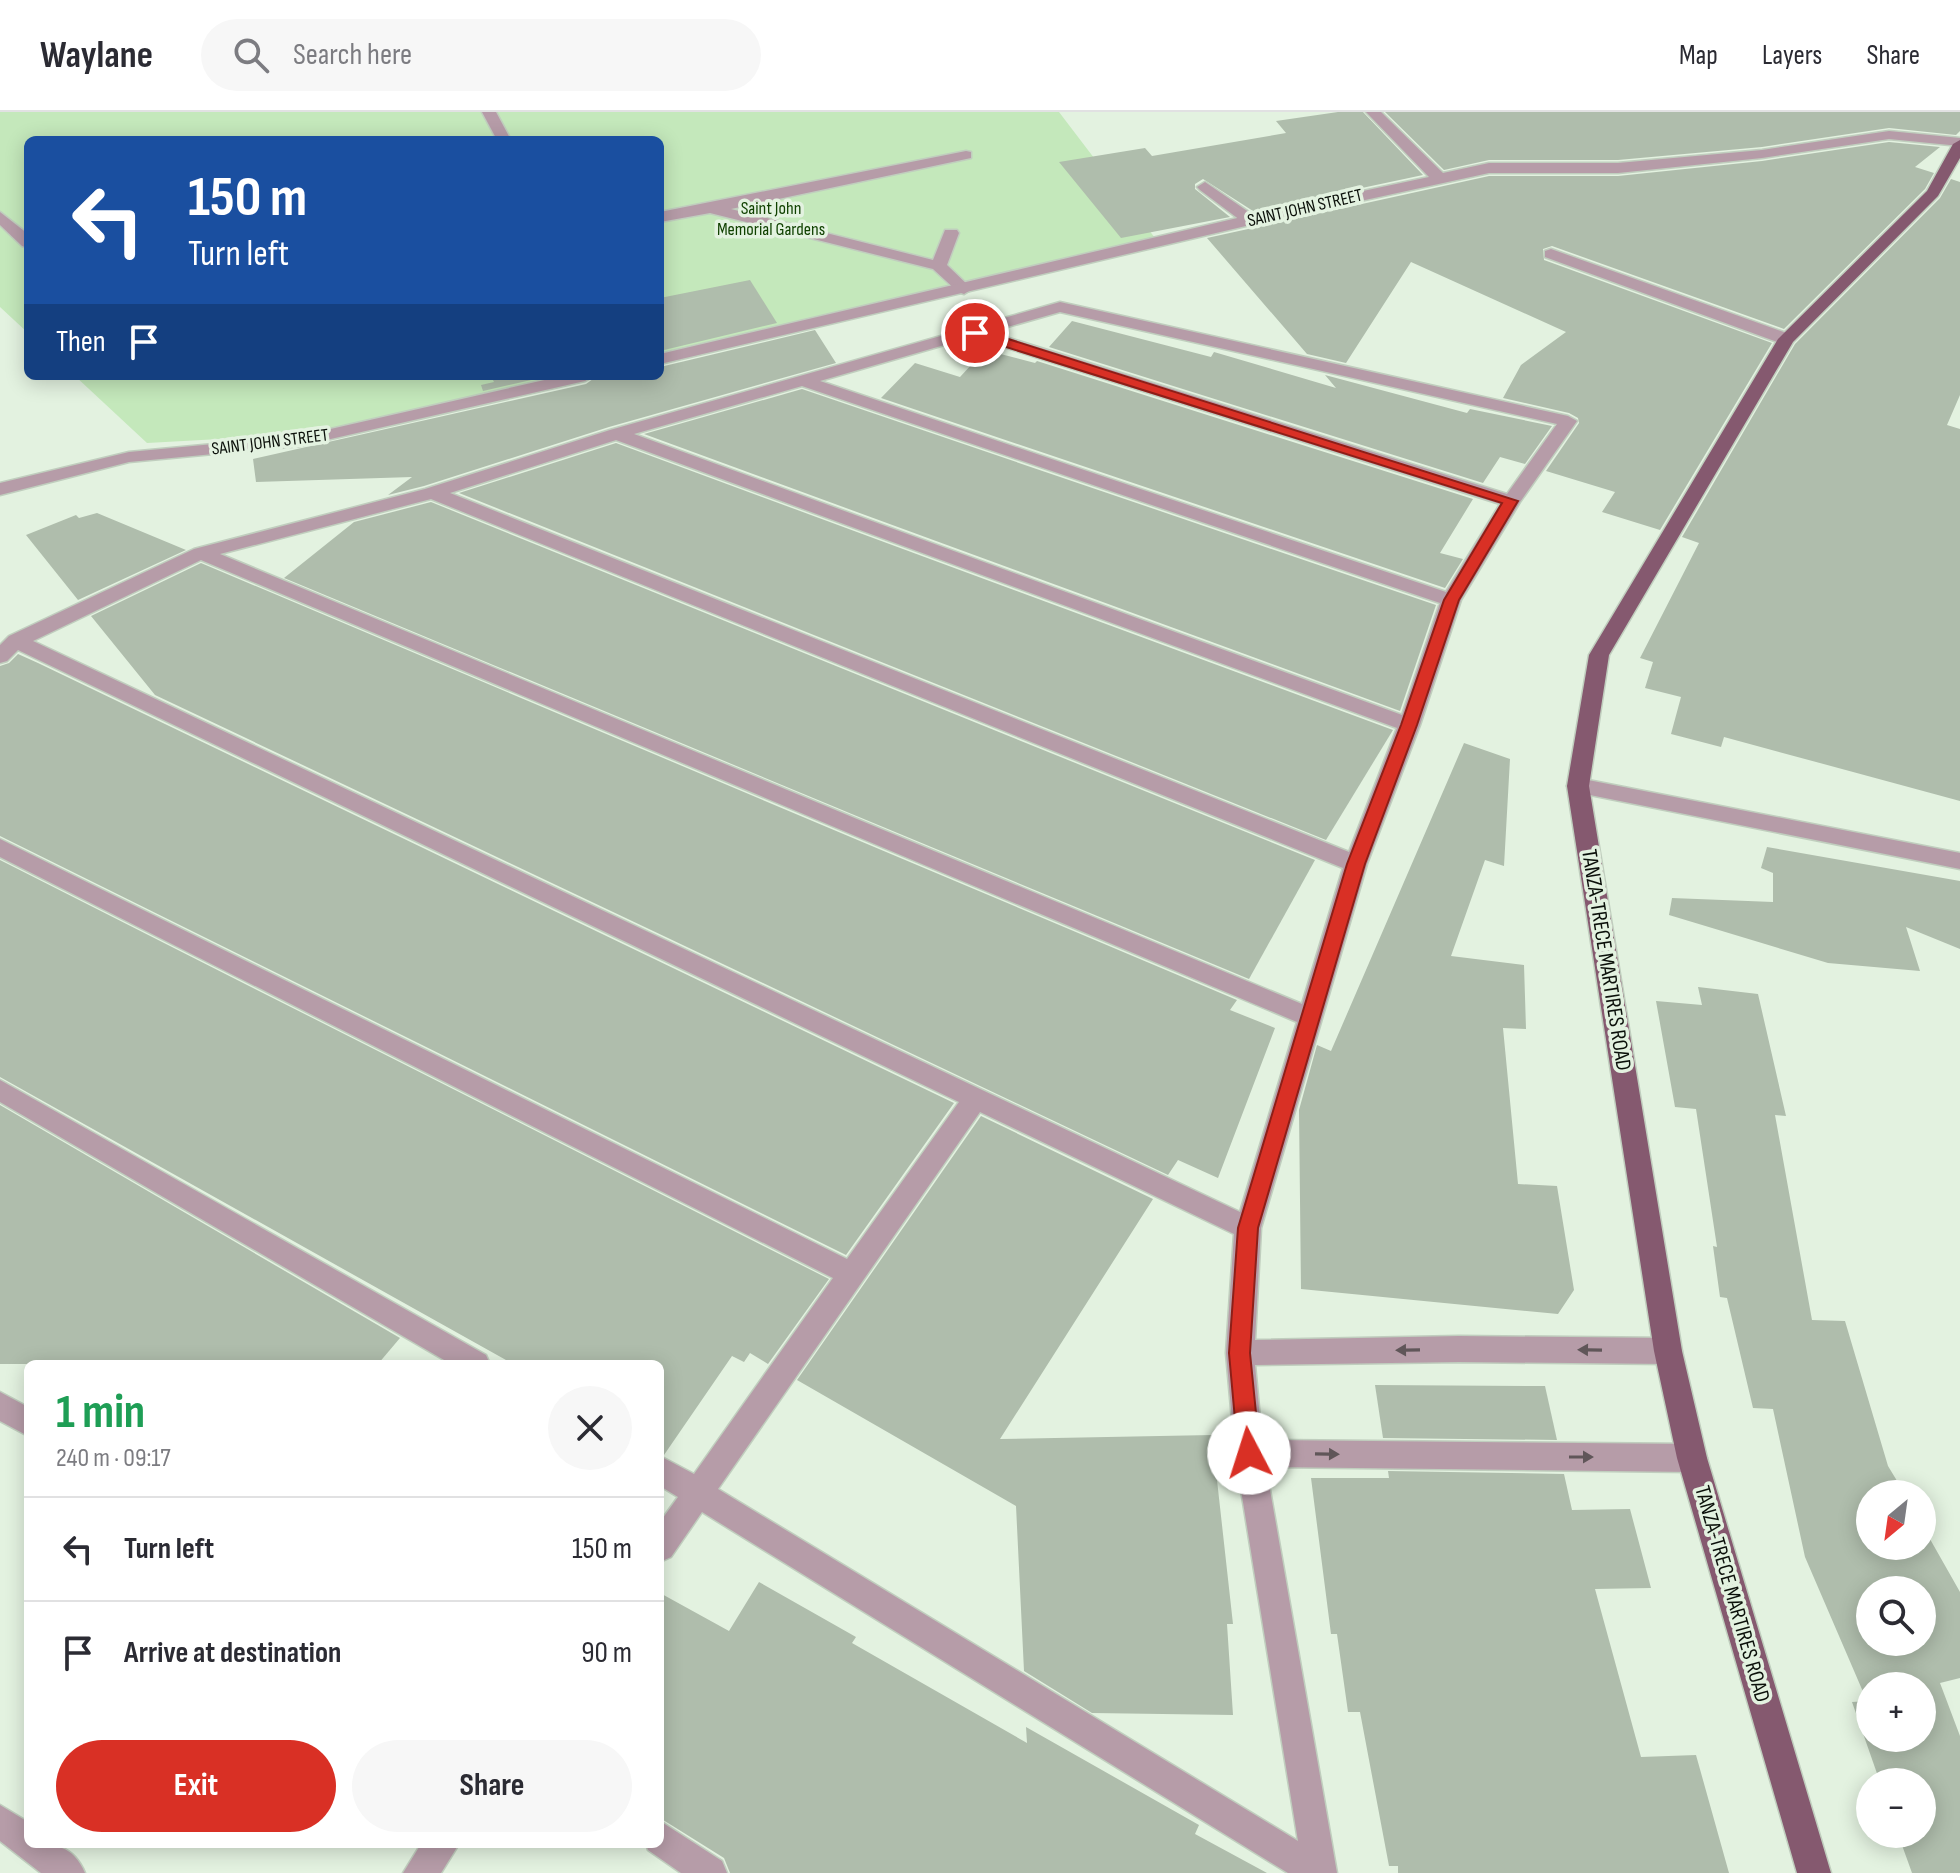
<!DOCTYPE html>
<html lang="en">
<head>
<meta charset="utf-8">
<style>
  body { margin:0; font-family:"Sofia Sans Condensed",sans-serif; background:#f7f7f7; color:#2b2b33; height:100vh; display:flex; flex-direction:column; font-size:30px; white-space:nowrap }
  * { box-sizing:border-box; margin:0 }
  p { font-size:26px; color:#7c7c81 }
  .icon { flex:none; width:44px; height:44px; fill:none; stroke:currentColor; stroke-width:2; stroke-linecap:round; stroke-linejoin:round }
  .map { position:relative; flex:1; overflow:hidden }
  .sheet { position:absolute; left:24px; top:1248px; width:640px; height:488px; display:flex; flex-direction:column; background:#fff; border-radius:12px; box-shadow:0 4px 20px #0003 }
  .sheet>* { flex:none }
  .hud { position:absolute; left:24px; top:24px; width:640px; height:244px; border-radius:12px; box-shadow:0 4px 20px #0003; background:#1a4fa0; color:#fff; overflow:hidden }
  .needle { width:52px; rotate:209deg }
  .controls { position:absolute; left:1856px; top:1368px; display:grid; gap:16px }
  .controls a { display:grid; place-items:center; width:80px; height:80px; border-radius:50%; background:#fff; box-shadow:0 4px 20px #0003; font-size:40px }
  .pin { position:absolute; display:grid; place-items:center; width:68px; height:68px; color:#fff; margin:-34px; border:4px solid #fff; border-radius:50%; box-shadow:0 2px 8px #0007 }
  .me { position:absolute; width:88px; margin:-44px; rotate:355deg; stroke-linejoin:round; filter:drop-shadow(0 0 6px #0008) }
  .turn { display:flex; align-items:center; gap:28px; height:168px; padding:0 32px; font-size:36px }
  .turn .icon { width:104px; height:104px; stroke-width:2.5 }
  .turn b { display:block; font-size:56px; line-height:68px }
  .then { display:flex; align-items:center; height:76px; padding:0 32px; background:#0003; gap:16px; font-size:30px }
  .round { display:grid; place-items:center; flex:none; width:84px; height:84px; border-radius:42px; background:#f7f7f7 }
  .overview { display:flex; align-items:center; justify-content:space-between; height:136px; padding:0 32px }
  h1 { font-size:48px; font-weight:700; line-height:60px; color:#1e9e55 }
  .button { display:flex; gap:16px; margin-top:auto; padding:16px 32px }
  .button a { flex:1; height:92px; border-radius:48px; background:#d93025; color:#fff; font-size:32px; font-weight:700; line-height:92px; text-align:center }
  .button a+a { background:#f7f7f7; color:#2b2b33 }
  ul { padding:0; list-style:none }
  li { display:flex; align-items:center; gap:24px; height:104px; padding:0 32px; border-top:2px solid #e1e1e2 }
  li div { flex:1 }
  li b { display:block; font-size:30px }
  li em { font-style:normal }
  header { display:flex; align-items:center; gap:48px; box-sizing:border-box; height:112px; padding:0 40px; background:#fff; border-bottom:2px solid #e1e1e2 }
  header strong { font-size:38px }
  nav { display:flex; gap:44px; margin-inline-start:auto; font-size:28px }
  .search { width:560px; height:72px; background:#f7f7f7; display:flex; align-items:center; gap:20px; box-sizing:border-box; padding:0 28px; border-radius:44px; color:#7c7c81; font-size:30px }
  .map>svg:first-child { display:block }
</style>
</head>
<body>
<header>
<strong>Waylane</strong>
<div class="search"><svg class="icon" aria-label="search" viewBox="0 0 24 24"><circle cx="10" cy="10" r="6"/><path d="M15 15l6 6"/></svg>Search here</div>
<nav><a>Map</a><a>Layers</a><a>Share</a></nav>
</header>
<div class="map">
<svg width="1960" height="1761" viewBox="0 0 1960 1761">
  <rect width="100%" height="100%" fill="#e3f2e0"/>
  <g fill="#c4e8bb">
    <polygon points="0,0 1059,0 1155,126 660,241 660,28 28,28 28,221 0,195"/>
    <polygon points="75,264 563,264 313,322 147,331"/>
  </g>
  <g fill="#afbdac" fill-rule="evenodd">
    <polygon points="1338,0 1363,0 1423,63 1253,99 1203,67 1195,72 1195,77 1230,105 1121,126 1059,50 1145,36 1152,44 1286,21 1276,9"/>
    <polygon points="1385,0 1960,0 1960,19 1956,23 1889,16 1762,35 1618,48 1489,48 1444,58"/>
    <polygon points="1889,30 1940,35 1915,55 1934,61 1925,77 1784,217 1552,134 1543,137 1544,148 1772,231 1660,418 1602,400 1615,380 1546,359 1579,311 1578,306 1569,301 1503,286 1521,253 1566,220 1411,150 1346,251 1307,242 1207,126 1489,64 1618,64 1762,49"/>
    <polygon points="1951,67 1960,70 1960,283 1947,313 1960,317 1960,689 1724,625 1721,635 1671,622 1681,585 1645,576 1653,550 1640,546 1699,431 1682,425 1795,232 1940,86"/>
    <polygon points="750,168 777,211 660,239 660,186"/>
    <polygon points="1072,209 1211,245 1214,240 1336,276 1325,263 1467,301 1470,297 1552,314 1525,352 1500,345 1483,371 1049,235"/>
    <polygon points="815,218 836,251 609,315 424,374 388,383 412,365 256,370 253,347 586,272 597,264 660,264 660,255"/>
    <polygon points="985,238 1035,251 1037,249 1473,387 1440,441 1463,447 1445,476 881,286 915,251 960,265"/>
    <polygon points="491,264 549,264 483,279 481,273 494,270"/>
    <polygon points="802,277 1436,493 1400,599 644,322"/>
    <polygon points="616,331 1393,618 1326,728 459,381"/>
    <polygon points="431,390 1315,748 1249,867 284,466 354,410"/>
    <polygon points="97,401 186,438 78,488 26,423 76,403 79,406"/>
    <polygon points="201,451 1237,888 1230,898 1275,916 1218,1066 1178,1048 1168,1063 155,583 91,504"/>
    <polygon points="18,542 38,551 954,991 846,1143 0,724 0,554 9,551"/>
    <polygon points="1464,631 1510,647 1504,754 1485,748 1451,844 1524,853 1526,917 1503,916 1518,1072 1557,1074 1574,1178 1558,1202 1301,1177 1299,998 1317,933 1331,939"/>
    <polygon points="1767,735 1960,769 1960,837 1906,815 1920,859 1828,851 1669,803 1672,786 1773,790 1773,761 1761,756"/>
    <polygon points="0,748 829,1167 768,1252 750,1241 744,1250 732,1244 664,1343 660,1341 660,1252 513,1252 0,965"/>
    <path d="M 1698,875 L 1758,882 L 1786,1004 L 1775,1003 L 1812,1208 L 1845,1209 L 1888,1354 L 1905,1382 L 1870,1382 L 1870,1434 L 1922,1434 L 1922,1413 L 1960,1480 L 1960,1566 L 1940,1571 L 1960,1624 L 1960,1761 L 1912,1761 L 1898,1722 L 1922,1722 L 1922,1670 L 1880,1670 L 1852,1590 L 1867,1589 L 1805,1445 L 1773,1297 L 1753,1296 L 1727,1186 L 1720,1185 L 1713,1134 L 1717,1135 L 1696,997 L 1675,995 L 1656,889 L 1702,893 ZM 1870,1478 L 1922,1478 L 1922,1530 L 1870,1530 ZM 1870,1574 L 1922,1574 L 1922,1626 L 1870,1626 Z"/>
    <polygon points="0,993 400,1226 378,1252 0,1252"/>
    <polygon points="981,1004 1153,1087 1000,1327 1212,1323 1233,1512 1227,1512 1233,1603 1092,1601 1024,1559 1016,1394 797,1268"/>
    <polygon points="1375,1273 1545,1274 1557,1328 1383,1326"/>
    <polygon points="1388,1359 1564,1362 1572,1398 1630,1397 1651,1476 1595,1477 1641,1645 1696,1643 1729,1761 1398,1761 1398,1754 1389,1754 1360,1600 1348,1600 1337,1522 1331,1522 1311,1366 1389,1366"/>
    <polygon points="759,1470 856,1525 852,1531 1027,1631 1026,1615 1199,1713 1195,1722 1267,1761 730,1761 724,1746 660,1706 660,1481 729,1519"/>
  </g>
  <g fill="none" stroke-linecap="round" stroke-linejoin="round">
    <defs>
      <g id="lane">
        <polygon points="482,0 496,0 511,28 497,28"/>
        <polygon points="966,39 971,40 971,46 731,97 933,148 945,118 957,118 959,121 947,153 972,177 964,182 958,180 933,157 710,101 660,110 660,100"/>
        <polygon points="1205,70 1256,105 1256,111 1244,111 1200,78 1197,75"/>
        <polygon points="0,100 28,122 28,136 22,134 0,113"/>
      </g>
      <g id="street">
        <polygon points="1366,0 1381,0 1443,61 1489,51 1618,51 1762,38 1889,19 1960,26 1960,34 1889,27 1762,46 1618,61 1489,61 1250,113 660,252 660,242 1250,103 1429,65"/>
        <polygon points="1551,137 1792,223 1794,227 1786,232 1780,231 1545,145 1545,139"/>
        <path d="M 1060,190 L 1568,304 L 1577,309 L 1520,390 L 1461,488 L 1420,613 L 1367,752 L 1261,1116 L 1255,1228 L 1459,1224 L 1668,1226 L 1678,1230 L 1682,1239 L 1678,1248 L 1668,1252 L 1459,1250 L 1255,1253 L 1262,1328 L 1692,1332 L 1702,1336 L 1707,1346 L 1702,1356 L 1692,1360 L 1266,1355 L 1337,1761 L 1288,1761 L 702,1400 L 671,1445 L 660,1450 L 660,1410 L 678,1385 L 660,1374 L 660,1344 L 694,1362 L 833,1166 L 0,745 L 0,727 L 847,1147 L 959,990 L 18,538 L 7,549 L 0,551 L 0,533 L 9,524 L 194,437 L 425,377 L 610,318 ZM 1060,200 L 1557,312 L 1507,382 L 990,220 ZM 972,225 L 1500,392 L 1446,480 L 820,269 ZM 802,274 L 1440,491 L 1402,603 L 634,322 ZM 616,328 L 1397,616 L 1349,740 L 450,381 ZM 431,387 L 1343,756 L 1302,892 L 220,442 ZM 201,448 L 1297,910 L 1240,1100 L 33,529 ZM 980,1000 L 1234,1122 L 1226,1241 L 1235,1341 L 1298,1729 L 718,1377 Z"/>
        <polygon points="562,264 594,264 585,269 300,334 129,350 0,383 0,371 129,340 300,324"/>
        <polygon points="1578,666 1960,741 1960,757 1570,679 1567,674 1570,669"/>
        <polygon points="0,968 486,1243 490,1252 451,1252 0,990"/>
        <polygon points="0,1280 28,1295 28,1324 0,1309"/>
        <path d="M 0,1693 L 28,1710 L 28,1732 C 55,1732 73,1733 85,1761 L 41,1761 L 0,1729 Z"/>
        <polygon points="660,1709 722,1749 727,1761 681,1761 648,1738 646,1732 660,1732"/>
        <polygon points="421,1732 459,1732 441,1761 403,1761"/>
      </g>
      <polygon id="primary" points="1960,28 1960,46 1938,84 1793,230 1609,543 1589,674 1682,1239 1707,1346 1831,1761 1797,1761 1677,1346 1654,1239 1567,674 1589,543 1778,227 1927,79 1953,32"/>
    </defs>
    <use href="#lane" stroke="#c0cebe" stroke-width="3"/>
    <use href="#street" stroke="#c0cebe" stroke-width="3"/>
    <use href="#primary" stroke="#c0cebe" stroke-width="3"/>
    <use href="#lane" fill="#b69ca8" fill-rule="evenodd"/>
    <use href="#street" fill="#b69ca8" fill-rule="evenodd"/>
    <use href="#primary" fill="#85596f" fill-rule="evenodd"/>
  </g>
  <defs><path id="oneway-solid" d="M-6-.8H1V-3.2L6.5 0L1 3.2V.8H-6Z" transform="scale(2)"/></defs>
  <g fill="#605659">
    <use href="#oneway-solid" transform="translate(1408 1238) rotate(179)"/>
    <use href="#oneway-solid" transform="translate(1590 1238) rotate(-179)"/>
    <use href="#oneway-solid" transform="translate(1327 1342) rotate(1)"/>
    <use href="#oneway-solid" transform="translate(1581 1345)"/>
  </g>
  <polygon fill="#d93025" stroke="#8d1f18" stroke-width="2" points="971,218 980,218 1518,389 1459,488 1417,613 1365,752 1258,1116 1250,1241 1260,1341 1256,1348 1249,1351 1241,1348 1238,1341 1229,1241 1238,1116 1347,752 1401,613 1444,488 1502,391 971,224"/>
  <g text-anchor="middle" dominant-baseline="central" stroke-width="7" stroke-linejoin="round" paint-order="stroke">
    <g font-size="18" fill="#104100" stroke="#e3f2e0">
      <text x="771" y="96">Saint John<tspan x="771" dy="21">Memorial Gardens</tspan></text>
    </g>
    <g font-size="18" fill="#0b100a" stroke="#e3f2e0">
      <text transform="translate(1305 96) rotate(-13)">SAINT JOHN STREET</text>
      <text transform="translate(270 330) rotate(-7)">SAINT JOHN STREET</text>
    </g>
    <g font-size="22" fill="#0b100a" stroke="#e3f2e0">
      <text transform="translate(1606 848) rotate(81)">TANZA-TRECE MARTIRES ROAD</text>
      <text transform="translate(1732 1482) rotate(74)">TANZA-TRECE MARTIRES ROAD</text>
    </g>
  </g>
</svg>
<div class="controls">
<a><svg class="needle" viewBox="-14 -14 28 28"><path d="M0-13l5 13h-10z" fill="#e53935"/><path d="M0 13l5-13h-10z" fill="#7c7c81"/></svg></a>
<a><svg class="icon" aria-label="search" viewBox="0 0 24 24"><circle cx="10" cy="10" r="6"/><path d="M15 15l6 6"/></svg></a>
<a>+</a>
<a>−</a>
</div>
<div class="pin" style="left:975px;top:221px;background:#d93025"><svg class="icon" aria-label="arrive" viewBox="0 0 24 24"><path d="M6 21V4h12l-3 4 3 4H6"/></svg></div>
<svg class="me" style="left:1249px;top:1341px" viewBox="-20 -20 40 40"><circle r="19" fill="#fff"/><path d="M0-13L10 11 0 6-10 11z" fill="#d93025"/></svg>
<div class="hud">
<div class="turn"><svg class="icon" aria-label="left" viewBox="0 0 24 24"><path d="M17 20v-9H6M10 6l-5 5 5 5"/></svg><div><b>150 m</b>Turn left</div></div>
<div class="then">Then<svg class="icon" aria-label="arrive" viewBox="0 0 24 24"><path d="M6 21V4h12l-3 4 3 4H6"/></svg></div>
</div>
<section class="sheet">
<div class="overview"><div><h1>1 min</h1><p>240 m · 09:17</p></div><a class="round"><svg class="icon" aria-label="close" viewBox="0 0 24 24"><path d="M6 6l12 12M18 6L6 18"/></svg></a></div>
<ul>
<li><svg class="icon" aria-label="left" viewBox="0 0 24 24"><path d="M17 20v-9H6M10 6l-5 5 5 5"/></svg><div><b>Turn left</b></div><em>150 m</em></li>
<li><svg class="icon" aria-label="arrive" viewBox="0 0 24 24"><path d="M6 21V4h12l-3 4 3 4H6"/></svg><div><b>Arrive at destination</b></div><em>90 m</em></li>
</ul>
<div class="button"><a>Exit</a><a>Share</a></div>
</section>
</div>
</body>
</html>
